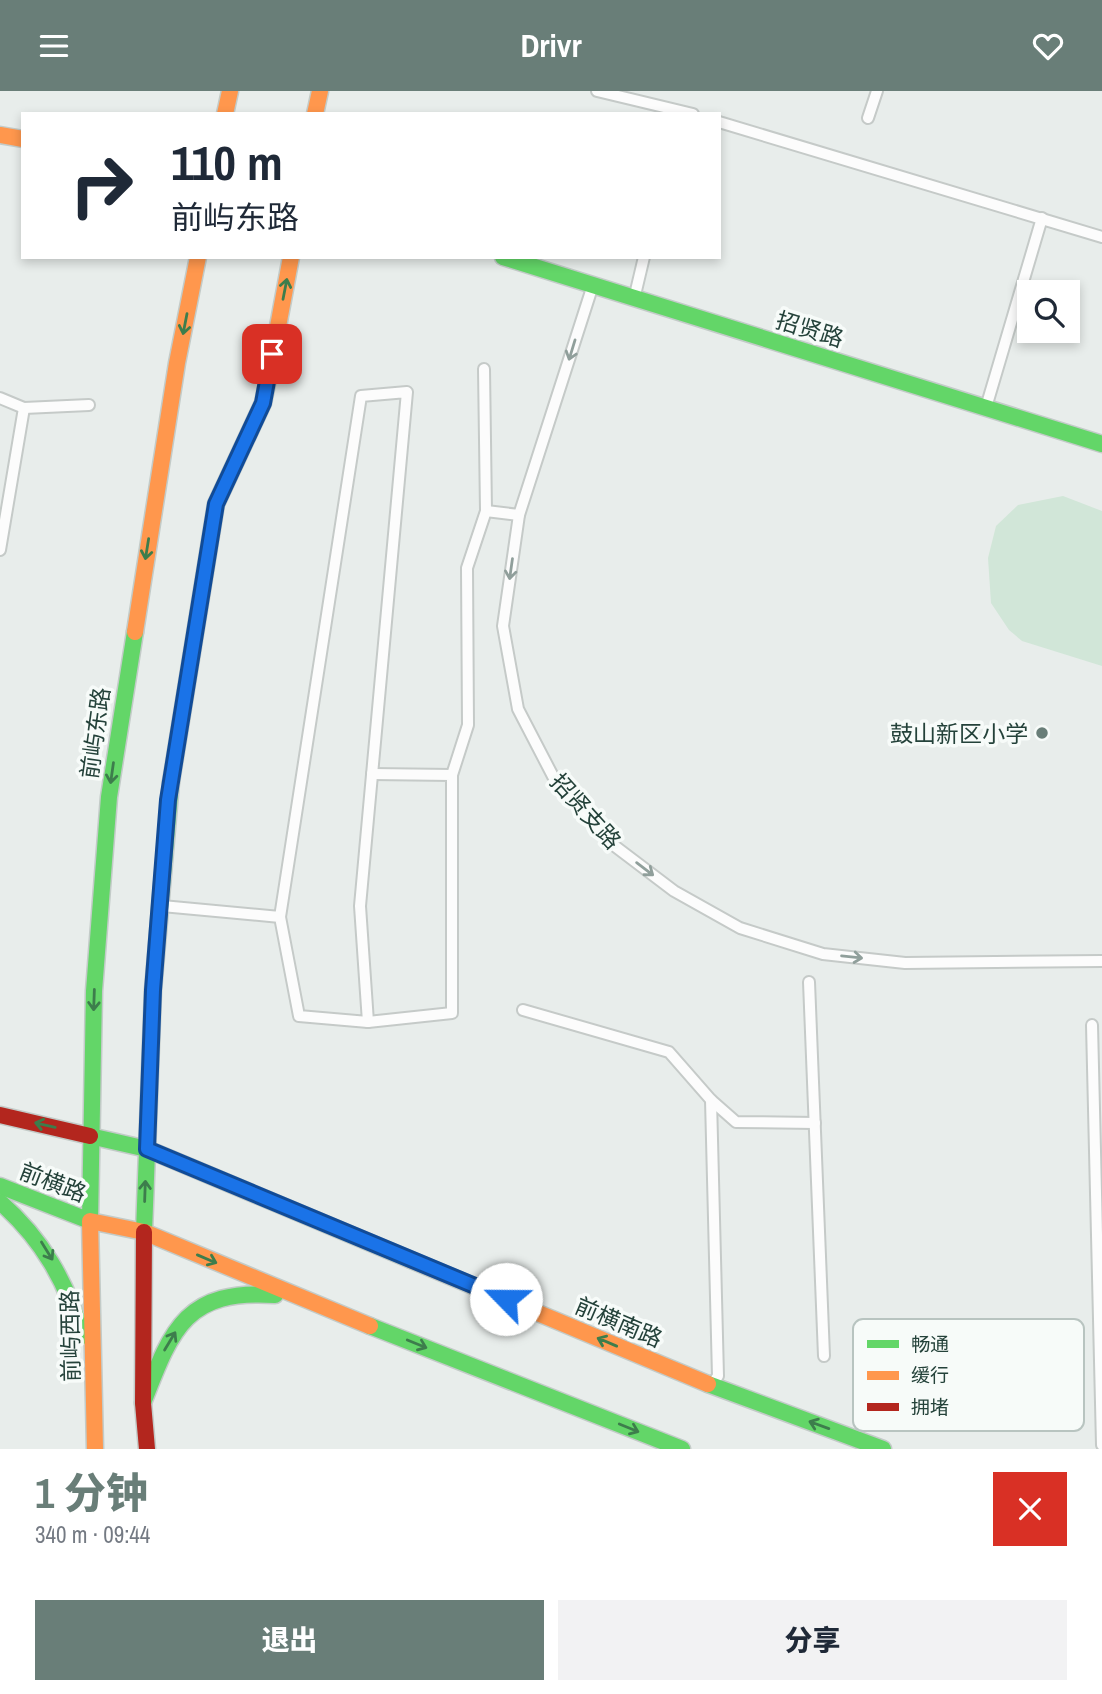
<!DOCTYPE html>
<html lang="zh">
<head>
<meta charset="utf-8">
<style>
  body { margin:0; font-family:"Archivo Narrow","Noto Sans SC",sans-serif; background:#f2f2f3; color:#1f2937; height:100vh; display:flex; flex-direction:column; font-size:26px; white-space:nowrap }
  * { box-sizing:border-box; margin:0 }
  p { font-size:23px; color:#747a83 }
  .icon { flex:none; width:38px; height:38px; fill:none; stroke:currentColor; stroke-width:2; stroke-linecap:round; stroke-linejoin:round }
  .map { position:relative; height:1358px; overflow:hidden }
  .drawer { display:flex; flex-direction:column; background:#fff; flex:1 }
  .drawer>* { flex:none }
  .guide { position:absolute; left:21px; top:21px; width:700px; height:147px; border-radius:0px; box-shadow:0 4px 10px #0003; background:#fff; color:#1f2937; overflow:hidden }
  .tools { position:absolute; left:1017px; top:189px; display:grid; gap:14px }
  .tools a { display:grid; place-items:center; width:63px; height:63px; border-radius:0px; background:#fff; box-shadow:0 4px 10px #0003; font-size:35px }
  .pin { position:absolute; display:grid; place-items:center; width:60px; height:60px; color:#fff; margin:-30px; border-radius:14px; box-shadow:0 4px 10px #0006 }
  .me { position:absolute; width:77px; margin:-38px; rotate:293deg; stroke-linejoin:round; filter:drop-shadow(0 0 5px #0008) }
  .turn { display:flex; align-items:center; gap:24px; height:147px; padding:0 35px; font-size:32px }
  .turn .icon { width:91px; height:91px; stroke-width:2.5 }
  .turn b { display:block; font-size:49px; line-height:60px }
  .round { display:grid; place-items:center; flex:none; width:74px; height:74px; border-radius:0px; background:#f2f2f3 }
  .overview { display:flex; align-items:center; justify-content:space-between; height:119px; padding:0 35px }
  h1 { font-size:42px; font-weight:800; line-height:52px; color:#697e78 }
  .action { display:flex; gap:14px; margin-top:auto; padding:14px 35px }
  .action a { flex:1; height:80px; border-radius:0px; background:#697e78; color:#fff; font-size:28px; font-weight:800; line-height:80px; text-align:center }
  .action a+a { background:#f2f2f3; color:#1f2937 }
  header { display:flex; justify-content:space-between; align-items:center; height:91px; padding:0 35px; background:#697e78; color:#fff; font-size:32px; font-weight:800 }
  .map>svg:first-child { display:block }
</style>
</head>
<body>
<header><svg class="icon" aria-label="menu" viewBox="0 0 24 24"><path d="M4 6h16M4 12h16M4 18h16"/></svg>Drivr<svg class="icon" aria-label="heart" viewBox="0 0 24 24"><path d="M12 20l-8-8c-3-5 5-10 8-4 3-6 11-1 8 4z"/></svg></header>
<div class="map">
<svg width="1102" height="1358" viewBox="0 0 1102 1358">
  <rect width="100%" height="100%" fill="#e8edeb"/>
  <polygon fill="#d1e6d8" points="1063,405 1102,420 1102,575 1022,550 1009,539 991,512 988,467 996,435 1018,414"/>
  <g fill="none" stroke-linecap="round" stroke-linejoin="round">
    <defs>
      <g id="lane">
        <polyline points="597,0 693,23"/>
        <polyline points="868,27 877,0"/>
        <polyline points="719,31 1102,146"/>
        <polyline points="592,197 519,424 503,535 518,618 558,695 612,753 674,800 740,837 823,863 905,872 1102,870"/>
        <polyline points="635,204 644,166"/>
        <polyline points="0,307 24,317 89,314"/>
        <polyline points="987,313 1042,127"/>
        <polyline points="486,420 519,424"/>
        <polyline points="0,459 24,317"/>
        <polyline points="452,684 468,634 467,477 486,420 484,278"/>
        <polyline points="162,815 280,826 361,305 407,301 360,815 368,931 299,925 280,826"/>
        <polyline points="809,891 824,1265"/>
        <polyline points="523,919 669,961 711,1009 718,1285 715,1289"/>
        <polyline points="368,931 452,922 452,684 372,683"/>
        <polyline points="1092,934 1102,1354"/>
        <polyline points="711,1009 736,1031 815,1032"/>
      </g>
      <g id="fast">
        <polyline points="503,166 1102,353"/>
        <polyline points="90,1045 147,1058 411,1169"/>
        <polyline points="0,1095 90,1130 94,900 109,706 135,541"/>
        <path d="M 0,1111 C 42,1148 67,1191 82,1245"/>
        <polyline points="144,1141 153,899 171,691"/>
        <polyline points="370,1235 682,1358"/>
        <polyline points="708,1293 883,1358"/>
        <path d="M 143,1312 C 172,1237 186,1198 275,1204"/>
      </g>
      <g id="slow">
        <polyline points="225,23 230,0"/>
        <polyline points="315,23 320,0"/>
        <polyline points="0,44 23,48"/>
        <polyline points="271,273 291,166"/>
        <polyline points="135,541 177,272 198,166"/>
        <polyline points="411,1169 708,1293"/>
        <polyline points="95,1358 90,1130 144,1141 370,1235"/>
      </g>
      <g id="jam">
        <polyline points="171,691 216,413 263,312 271,273"/>
        <polyline points="0,1024 90,1045"/>
        <polyline points="144,1141 143,1312 147,1358"/>
      </g>
    </defs>
    <use href="#lane" stroke="#c5cac8" stroke-width="14"/>
    <use href="#fast" stroke="#c3cbc8" stroke-width="19"/>
    <use href="#slow" stroke="#c3cbc8" stroke-width="19"/>
    <use href="#jam" stroke="#c3cbc8" stroke-width="19"/>
    <use href="#lane" stroke="#fcfcfc" stroke-width="10"/>
    <use href="#fast" stroke="#63d668" stroke-width="16"/>
    <use href="#slow" stroke="#ff974d" stroke-width="16"/>
    <use href="#jam" stroke="#b3261e" stroke-width="16"/>
  </g>
  <defs><path id="oneway-shaft" d="M-6 0H5M1.5-3L5.5 0L1.5 3" fill="none" stroke-width="1.6" stroke-linecap="round" stroke-linejoin="round" transform="scale(1.75)"/></defs>
  <g stroke="#3d7d4c">
    <use href="#oneway-shaft" transform="translate(285 198) rotate(-79)"/>
    <use href="#oneway-shaft" transform="translate(185 233) rotate(101)"/>
    <use href="#oneway-shaft" transform="translate(147 458) rotate(99)"/>
    <use href="#oneway-shaft" transform="translate(112 682) rotate(98)"/>
    <use href="#oneway-shaft" transform="translate(94 909) rotate(92)"/>
    <use href="#oneway-shaft" transform="translate(45 1034) rotate(-167)"/>
    <use href="#oneway-shaft" transform="translate(145 1100) rotate(-88)"/>
    <use href="#oneway-shaft" transform="translate(47 1160) rotate(58)"/>
    <use href="#oneway-shaft" transform="translate(207 1168) rotate(23)"/>
    <use href="#oneway-shaft" transform="translate(170 1250) rotate(-59)"/>
    <use href="#oneway-shaft" transform="translate(607 1251) rotate(-157)"/>
    <use href="#oneway-shaft" transform="translate(417 1253) rotate(22)"/>
    <use href="#oneway-shaft" transform="translate(819 1334) rotate(-160)"/>
    <use href="#oneway-shaft" transform="translate(629 1337) rotate(22)"/>
  </g>
  <g stroke="#909f9b">
    <use href="#oneway-shaft" transform="translate(572 259) rotate(107)"/>
    <use href="#oneway-shaft" transform="translate(511 478) rotate(98)"/>
    <use href="#oneway-shaft" transform="translate(645 778) rotate(37)"/>
    <use href="#oneway-shaft" transform="translate(852 866) rotate(6)"/>
  </g>
  <g fill="none" stroke-linecap="round" stroke-linejoin="round">
    <defs>
      <polyline id="route" points="272,263 263,312 216,413 168,709 153,899 147,1058 506,1208"/>
    </defs>
    <use href="#route" stroke="#114b97" stroke-width="18"/>
    <use href="#route" stroke="#1a73e8" stroke-width="12"/>
  </g>
  <circle fill="#697e78" stroke="#f7fbf9" stroke-width="2.5" cx="1042" cy="642" r="7"/>
  <g text-anchor="middle" dominant-baseline="central" stroke-width="7" stroke-linejoin="round" paint-order="stroke">
    <g font-size="23" fill="#24423a" stroke="#f7fbf9">
      <text transform="translate(810 238) rotate(17)">招贤路</text>
      <text transform="translate(95 642) rotate(-82)">前屿东路</text>
      <text transform="translate(586 720) rotate(48)">招贤支路</text>
      <text transform="translate(53 1091) rotate(21)">前横路</text>
      <text transform="translate(619 1231) rotate(23)">前横南路</text>
      <text transform="translate(70 1245) rotate(-91)">前屿西路</text>
    </g>
    <g font-size="23" fill="#24423a" stroke="#f7fbf9" text-anchor="end">
      <text x="1028" y="642">鼓山新区小学</text>
    </g>
  </g>
  <rect x="853" y="1228" width="231" height="112" rx="10" fill="#f7fbf9" stroke="#b8c4c0" stroke-width="2"/>
  <rect x="867" y="1249" width="32" height="8" fill="#63d668"/>
  <rect x="867" y="1280" width="32" height="9" fill="#ff974d"/>
  <rect x="867" y="1312" width="32" height="8" fill="#b3261e"/>
  <g font-size="19" fill="#24423a">
    <text x="911" y="1260">畅通</text>
    <text x="911" y="1291">缓行</text>
    <text x="911" y="1323">拥堵</text>
  </g>
</svg>
<div class="tools">
<a><svg class="icon" aria-label="search" viewBox="0 0 24 24"><circle cx="10" cy="10" r="6"/><path d="M15 15l6 6"/></svg></a>
</div>
<div class="pin" style="left:272px;top:263px;background:#d93025"><svg class="icon" aria-label="arrive" viewBox="0 0 24 24"><path d="M6 21V4h12l-3 4 3 4H6"/></svg></div>
<svg class="me" style="left:506px;top:1208px" viewBox="-20 -20 40 40"><circle r="19" fill="#fff"/><path d="M0-13L10 11 0 6-10 11z" fill="#1a73e8"/></svg>
<div class="guide">
<div class="turn"><svg class="icon" aria-label="right" viewBox="0 0 24 24"><path d="M7 20v-9h11M14 6l5 5-5 5"/></svg><div><b>110 m</b>前屿东路</div></div>
</div>
</div>
<section class="drawer">
<div class="overview"><div><h1>1 分钟</h1><p>340 m · 09:44</p></div><a class="round" style="background:#d93025;color:#fff"><svg class="icon" aria-label="close" viewBox="0 0 24 24"><path d="M6 6l12 12M18 6L6 18"/></svg></a></div>
<div class="action"><a>退出</a><a>分享</a></div>
</section>
</body>
</html>
